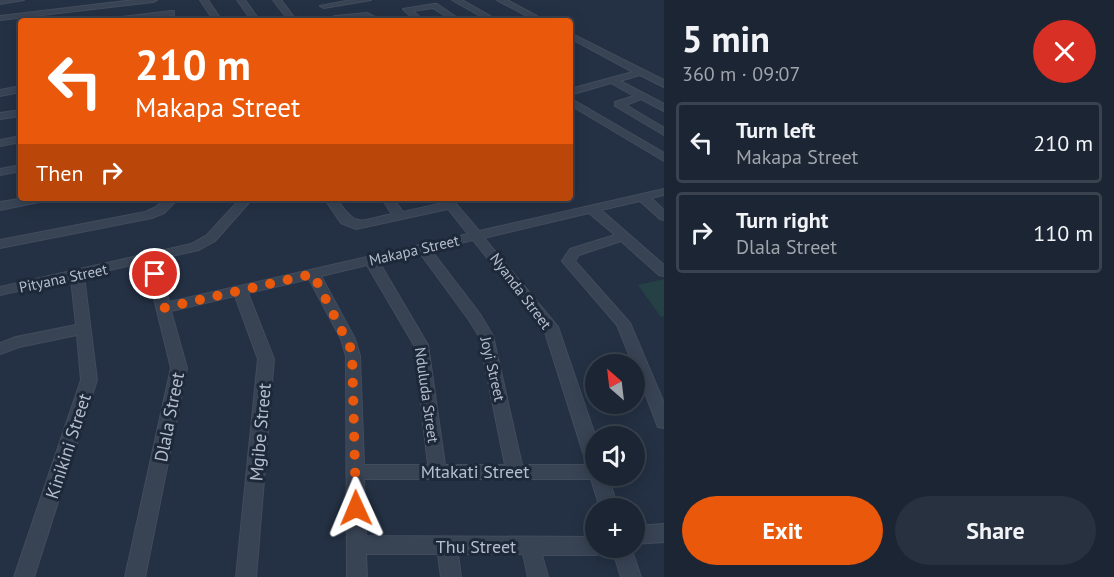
<!DOCTYPE html>
<html lang="en">
<head>
<meta charset="utf-8">
<style>
  body { margin:0; font-family:"PT Sans",sans-serif; background:#28313f; color:#f1f3f6; height:100vh; display:flex; flex-direction:column; font-size:22px; white-space:nowrap }
  * { box-sizing:border-box; margin:0 }
  p { font-size:20px; color:#a0a5ac }
  .icon { flex:none; width:33px; height:33px; fill:none; stroke:currentColor; stroke-width:2; stroke-linecap:round; stroke-linejoin:round }
  .map { position:relative; flex:1; overflow:hidden }
  .panel { display:flex; flex-direction:column; background:#1b2533; width:450px }
  .panel>* { flex:none }
  .hud { position:absolute; left:18px; top:18px; width:555px; height:183px; border-radius:6px; box-shadow:0 3px 15px #0003,0 0 0 2px #39424e; background:#ea580c; color:#fff; overflow:hidden }
  .needle { width:39px; rotate:332deg }
  .buttons { position:absolute; left:585px; top:354px; display:grid; gap:12px }
  .buttons a { display:grid; place-items:center; width:60px; height:60px; border-radius:50%; background:#1b2533; box-shadow:0 3px 15px #0003,0 0 0 2px #39424e; font-size:30px }
  .pin { position:absolute; display:grid; place-items:center; width:51px; height:51px; color:#fff; margin:-26px; border:3px solid #fff; border-radius:50%; box-shadow:0 2px 6px #0007 }
  .me { position:absolute; width:66px; margin:-33px; rotate:359deg; stroke-linejoin:round; filter:drop-shadow(0 0 4px #0008) }
  .turn { display:flex; align-items:center; gap:21px; height:126px; padding:0 18px; font-size:27px }
  .turn .icon { width:78px; height:78px; stroke-width:2.5 }
  .turn b { display:block; font-size:42px; line-height:51px }
  .then { display:flex; align-items:center; height:57px; padding:0 18px; background:#0003; gap:12px; font-size:22px }
  .round { display:grid; place-items:center; flex:none; width:63px; height:63px; border-radius:32px; background:#28313f }
  .head { display:flex; align-items:center; justify-content:space-between; height:102px; padding:0 18px }
  h1 { font-size:36px; font-weight:600; line-height:45px }
  .action { display:flex; gap:12px; margin-top:auto; padding:12px 18px }
  .action a { flex:1; height:69px; border-radius:36px; background:#ea580c; color:#fff; font-size:24px; font-weight:600; line-height:69px; text-align:center }
  .action a+a { background:#28313f; color:#f1f3f6 }
  ul { padding:0; list-style:none }
  li { display:flex; align-items:center; gap:18px; height:81px; margin:0 12px 9px; padding:0 6px; border:3px solid #39424e; border-radius:6px }
  li div { flex:1 }
  li b { display:block; font-size:22px }
  li em { font-style:normal }
  main { display:flex; flex:1; min-height:0 }
  .map>svg:first-child { display:block }
</style>
</head>
<body>
<main>
<div class="map">
<svg width="664" height="577" viewBox="0 0 664 577">
  <rect width="100%" height="100%" fill="#243144"/>
  <polygon fill="#264145" points="664,279 664,316 661,317 638,285"/>
  <g fill="none" stroke-linecap="round" stroke-linejoin="round">
    <defs>
      <g id="minor">
        <polygon points="0,0 24,0 0,4"/>
        <polygon points="134,0 157,0 153,2 0,20 0,16"/>
        <polygon points="200,0 208,0 222,21 214,21"/>
        <polygon points="237,0 245,0 260,21 252,21"/>
        <polygon points="273,0 281,0 297,21 289,21"/>
        <polygon points="351,0 371,0 324,8 320,6"/>
        <polygon points="452,0 462,0 499,21 489,21"/>
        <polygon points="497,0 507,0 546,21 536,21"/>
        <polygon points="434,4 437,4 462,21 453,21 433,8 413,11 424,21 415,21 403,9"/>
        <polygon points="171,11 174,11 174,15 124,21 101,21 105,19"/>
        <polygon points="367,13 383,21 373,21 366,17 335,20 331,18 335,16"/>
        <polygon points="570,33 664,80 664,87 640,75 620,81 664,104 664,111 641,99 626,105 664,128 664,135 615,106 615,102 634,96 611,83 570,95 570,89 633,72 570,38"/>
        <polygon points="21,86 21,92 0,96 0,90"/>
        <polygon points="570,98 664,153 664,161 570,105"/>
        <polygon points="21,110 21,116 0,119 0,113"/>
        <polygon points="21,136 21,142 0,146 0,140"/>
        <polygon points="21,165 21,171 0,175 0,169"/>
        <path d="M 664,189 L 664,195 L 651,198 L 664,210 L 664,220 L 660,219 L 640,201 L 601,210 L 664,265 L 664,276 L 659,275 L 621,241 L 579,255 L 575,261 L 630,323 L 664,403 L 664,428 L 658,427 L 656,422 L 634,364 L 633,364 L 617,325 L 562,261 L 570,249 L 615,235 L 589,213 L 484,238 L 558,327 L 596,438 L 596,476 L 608,476 L 618,508 L 600,508 L 591,479 L 364,479 L 366,536 L 596,537 L 596,548 L 605,548 L 603,552 L 596,555 L 542,555 L 548,577 L 528,577 L 523,554 L 458,554 L 461,577 L 441,577 L 438,554 L 366,554 L 367,577 L 347,577 L 346,356 L 341,339 L 309,279 L 248,293 L 274,359 L 256,577 L 236,577 L 258,359 L 235,296 L 171,311 L 187,368 L 145,577 L 125,577 L 171,368 L 145,262 L 84,276 L 97,380 L 34,577 L 14,577 L 81,380 L 77,335 L 19,347 L 0,354 L 0,343 L 16,337 L 76,325 L 71,279 L 0,295 L 0,287 L 191,244 L 207,235 L 241,198 L 253,198 L 215,241 L 199,250 L 158,259 L 169,302 L 468,234 L 448,209 L 356,229 L 341,223 L 324,198 L 336,198 C 357,229 358,221 392,214 L 381,198 L 393,198 L 403,212 L 443,203 L 439,198 L 451,198 L 479,231 ZM 473,240 L 544,329 L 587,465 L 522,465 L 493,336 L 480,314 L 431,250 ZM 420,253 L 469,320 L 479,336 L 505,465 L 445,465 L 428,345 L 379,262 ZM 367,265 L 414,345 L 428,465 L 364,465 L 360,356 L 355,339 L 321,276 Z"/>
        <polygon points="25,198 50,198 44,201 0,210 0,202"/>
        <polygon points="166,198 179,198 164,213 152,218 0,248 0,240 145,212 156,207"/>
        <polygon points="664,524 664,542 634,544 634,526"/>
        <polygon points="612,548 631,548 641,577 621,577"/>
      </g>
    </defs>
    <use href="#minor" stroke="#424c5d" stroke-width="2"/>
    <use href="#minor" fill="#384354" fill-rule="evenodd"/>
  </g>
  <g fill="none" stroke-linecap="round" stroke-linejoin="round">
    <polyline stroke="#ea580c" stroke-width="10" stroke-dasharray="0 18" points="155,274 164,308 313,274 352,351 356,508"/>
  </g>
  <g text-anchor="middle" dominant-baseline="central" stroke-width="6" stroke-linejoin="round" paint-order="stroke">
    <g font-size="15" fill="#b6becd" stroke="#1d2839">
      <text transform="translate(414 250) rotate(-13)">Makapa Street</text>
      <text transform="translate(63 278) rotate(-12)">Pityana Street</text>
      <text transform="translate(521 291) rotate(53)">Nyanda Street</text>
      <text transform="translate(493 369) rotate(77)">Joyi Street</text>
      <text transform="translate(427 395) rotate(82)">Nduluda Street</text>
    </g>
    <g font-size="18" fill="#b6becd" stroke="#1d2839">
      <text transform="translate(169 417) rotate(-79)">Dlala Street</text>
      <text transform="translate(260 432) rotate(-85)">Mgibe Street</text>
      <text transform="translate(68 446) rotate(-72)">Kinikini Street</text>
      <text x="475" y="471">Mtakati Street</text>
      <text x="476" y="546">Thu Street</text>
    </g>
  </g>
</svg>
<div class="buttons">
<a><svg class="needle" viewBox="-14 -14 28 28"><path d="M0-13l5 13h-10z" fill="#e53935"/><path d="M0 13l5-13h-10z" fill="#a0a5ac"/></svg></a>
<a><svg class="icon" aria-label="sound" viewBox="0 0 24 24"><path d="M4 9h4l5-4v14l-5-4H4zM17 9q2 3 0 6"/></svg></a>
<a>+</a>
</div>
<div class="pin" style="left:155px;top:274px;background:#d93025"><svg class="icon" aria-label="arrive" viewBox="0 0 24 24"><path d="M6 21V4h12l-3 4 3 4H6"/></svg></div>
<svg class="me" style="left:356px;top:508px" viewBox="-20 -20 40 40"><path d="M0-17L14 15 0 8-14 15z" fill="#ea580c" stroke="#fff" stroke-width="4"/></svg>
<div class="hud">
<div class="turn"><svg class="icon" aria-label="left" viewBox="0 0 24 24"><path d="M17 20v-9H6M10 6l-5 5 5 5"/></svg><div><b>210 m</b>Makapa Street</div></div>
<div class="then">Then<svg class="icon" aria-label="right" viewBox="0 0 24 24"><path d="M7 20v-9h11M14 6l5 5-5 5"/></svg></div>
</div>
</div>
<section class="panel">
<div class="head"><div><h1>5 min</h1><p>360 m · 09:07</p></div><a class="round" style="background:#d93025;color:#fff"><svg class="icon" aria-label="close" viewBox="0 0 24 24"><path d="M6 6l12 12M18 6L6 18"/></svg></a></div>
<ul>
<li><svg class="icon" aria-label="left" viewBox="0 0 24 24"><path d="M17 20v-9H6M10 6l-5 5 5 5"/></svg><div><b>Turn left</b><p>Makapa Street</p></div><em>210 m</em></li>
<li><svg class="icon" aria-label="right" viewBox="0 0 24 24"><path d="M7 20v-9h11M14 6l5 5-5 5"/></svg><div><b>Turn right</b><p>Dlala Street</p></div><em>110 m</em></li>
</ul>
<div class="action"><a>Exit</a><a>Share</a></div>
</section>
</main>
</body>
</html>
